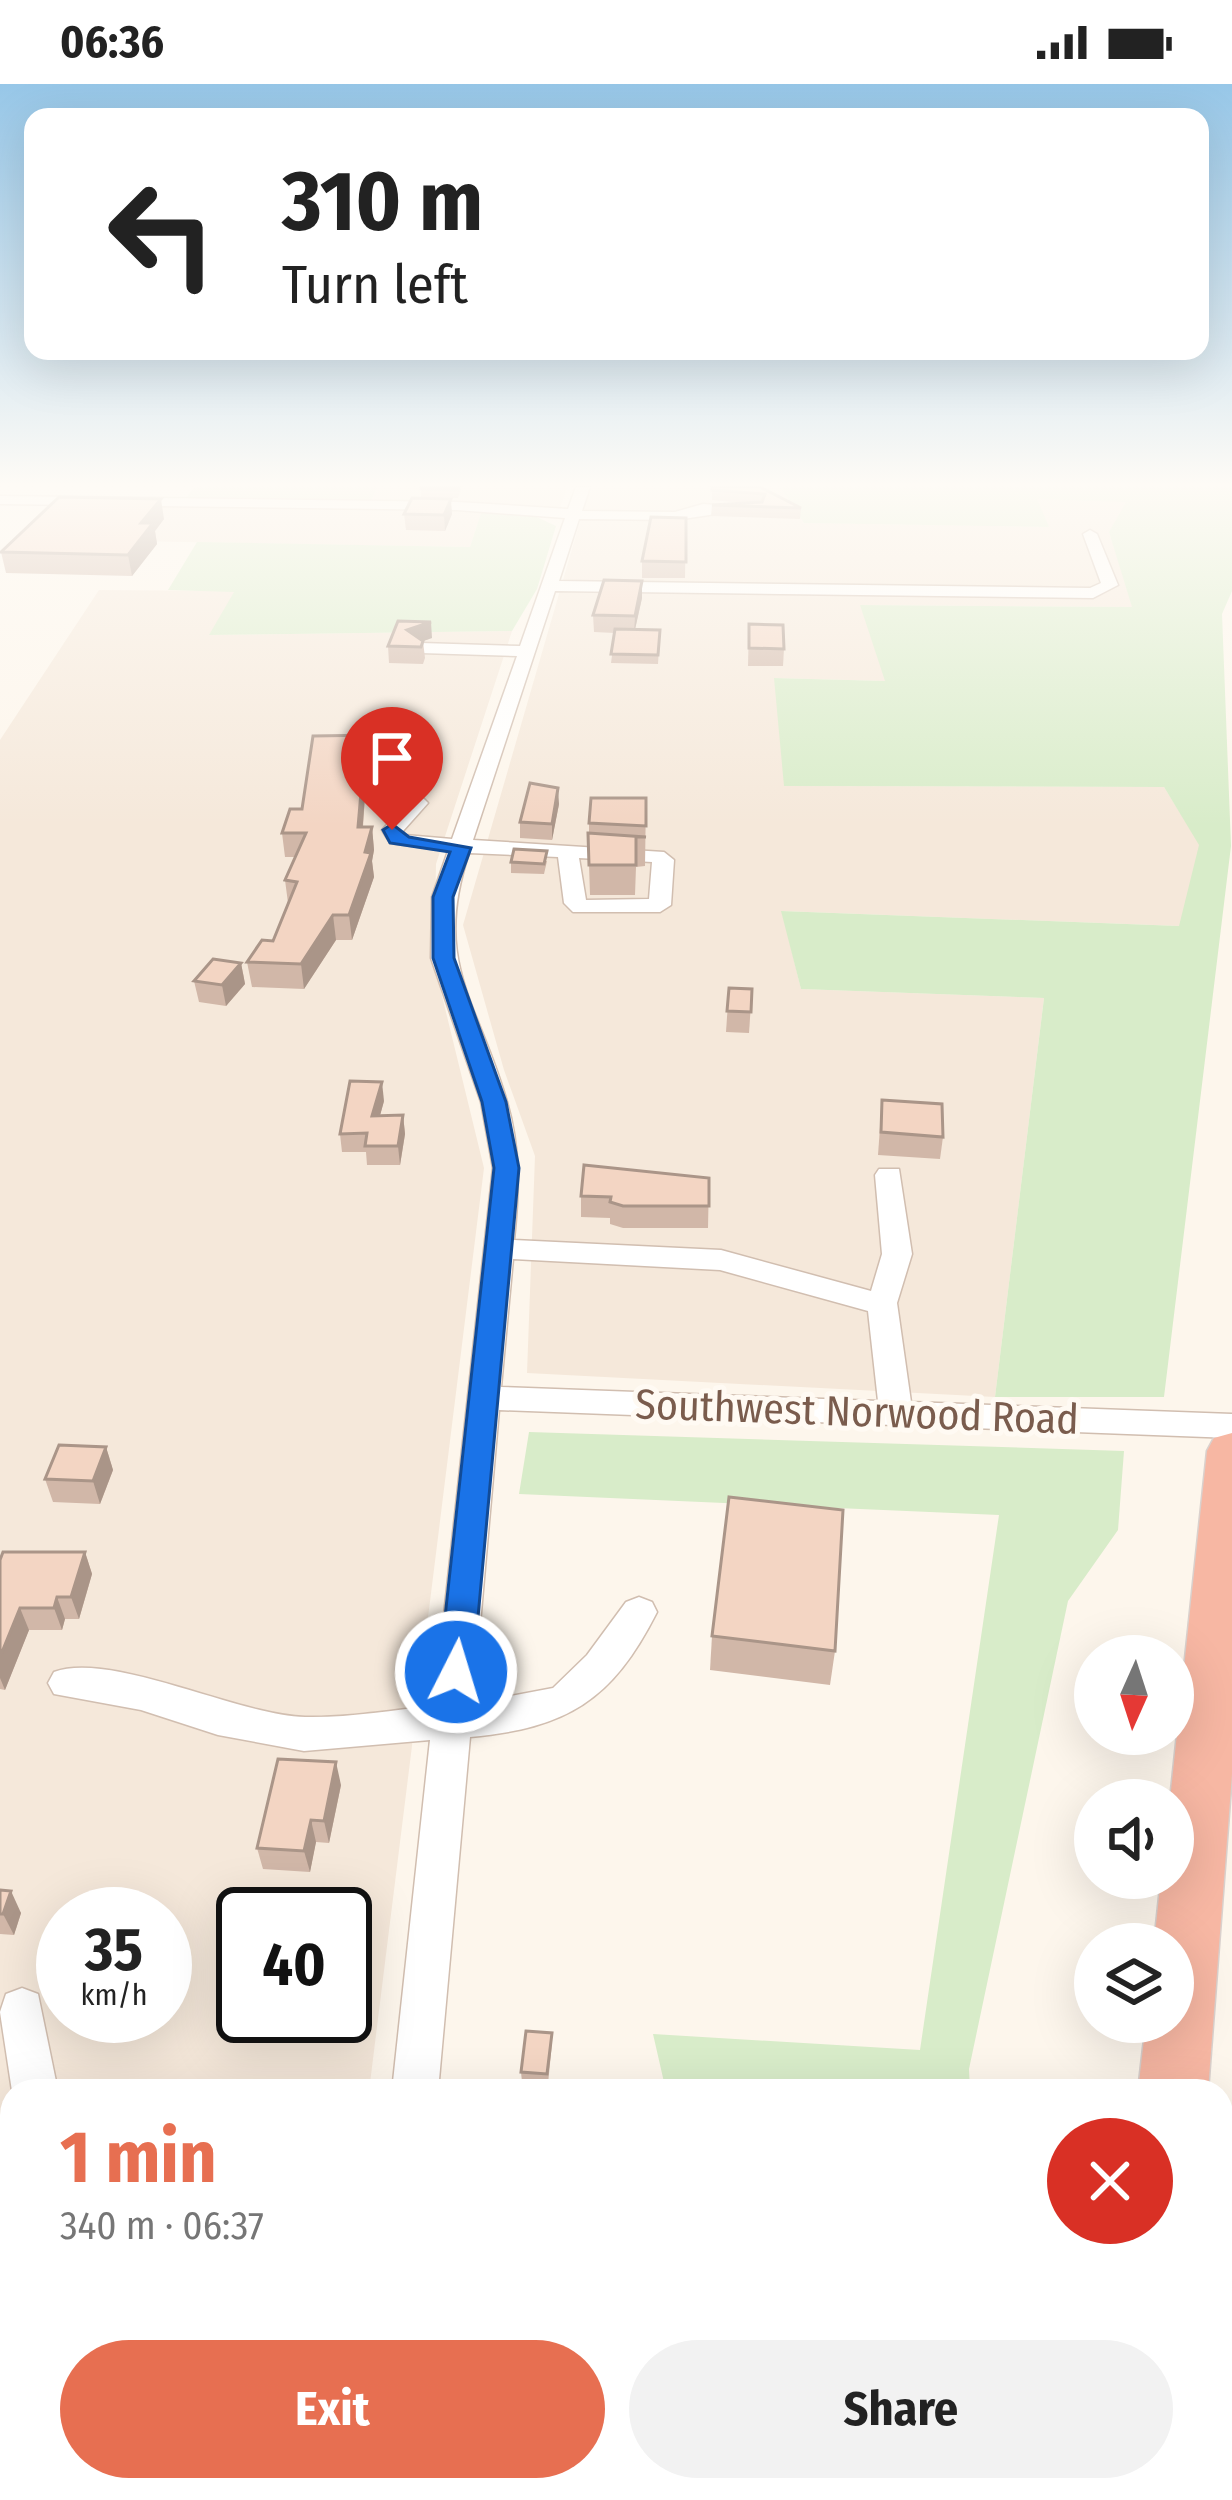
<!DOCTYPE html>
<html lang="en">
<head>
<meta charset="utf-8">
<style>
  body { margin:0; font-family:"Fira Sans Condensed",sans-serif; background:#f2f2f2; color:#222; height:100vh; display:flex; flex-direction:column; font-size:45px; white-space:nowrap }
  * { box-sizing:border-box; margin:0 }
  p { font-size:39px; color:#767676 }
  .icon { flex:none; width:66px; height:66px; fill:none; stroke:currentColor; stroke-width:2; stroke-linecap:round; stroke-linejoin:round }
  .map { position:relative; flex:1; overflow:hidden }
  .sheet { position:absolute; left:0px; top:1995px; width:1233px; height:423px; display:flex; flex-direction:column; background:#fff; border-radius:36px 36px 0 0; box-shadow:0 12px 48px #0002 }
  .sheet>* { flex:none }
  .banner { position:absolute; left:24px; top:24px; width:1185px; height:252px; border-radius:24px; box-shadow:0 12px 48px #0002; background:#fff; color:#222; overflow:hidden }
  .needle { width:78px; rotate:183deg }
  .fabs { position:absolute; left:1074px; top:1551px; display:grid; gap:24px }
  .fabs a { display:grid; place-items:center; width:120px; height:120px; border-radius:50%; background:#fff; box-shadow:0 12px 48px #0002; font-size:60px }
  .speed { position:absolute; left:36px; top:1803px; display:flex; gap:24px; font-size:60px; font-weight:700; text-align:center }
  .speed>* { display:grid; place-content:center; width:156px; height:156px; border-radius:50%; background:#fff; box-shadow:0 12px 48px #0002; line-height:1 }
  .speed small { font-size:30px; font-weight:400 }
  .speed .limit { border:6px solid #111; border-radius:18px; background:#fff; color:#111 }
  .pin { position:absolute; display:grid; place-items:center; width:102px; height:102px; color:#fff; margin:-123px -51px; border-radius:50% 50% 50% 0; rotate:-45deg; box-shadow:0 0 12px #0007 }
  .pin .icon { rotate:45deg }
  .me { position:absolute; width:132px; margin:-66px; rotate:5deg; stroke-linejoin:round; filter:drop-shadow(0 0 9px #0008) }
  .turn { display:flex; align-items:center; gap:42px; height:252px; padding:0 60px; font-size:54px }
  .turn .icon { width:156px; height:156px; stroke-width:2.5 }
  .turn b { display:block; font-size:84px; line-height:102px }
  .round { display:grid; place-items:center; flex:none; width:126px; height:126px; border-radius:63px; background:#f2f2f2 }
  .head { display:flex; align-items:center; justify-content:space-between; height:204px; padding:0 60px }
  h1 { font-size:72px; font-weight:700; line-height:90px; color:#e76f51 }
  .action { display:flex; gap:24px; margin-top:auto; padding:24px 60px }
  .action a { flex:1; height:138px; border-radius:72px; background:#e76f51; color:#fff; font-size:48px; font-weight:700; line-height:138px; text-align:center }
  .action a+a { background:#f2f2f2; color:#222 }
  .status { display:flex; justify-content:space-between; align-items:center; height:84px; padding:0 60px; background:#fff; direction:ltr }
  .status svg { height:33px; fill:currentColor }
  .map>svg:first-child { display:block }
</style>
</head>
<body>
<div class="status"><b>06:36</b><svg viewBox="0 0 49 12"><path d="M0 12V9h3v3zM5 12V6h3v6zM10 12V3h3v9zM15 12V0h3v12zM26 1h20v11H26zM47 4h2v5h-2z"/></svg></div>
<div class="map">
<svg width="1232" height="2416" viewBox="0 0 1232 2416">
  <rect width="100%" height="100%" fill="#fdf6ec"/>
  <g fill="#f5e8da" fill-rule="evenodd">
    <polygon points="378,403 567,403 560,424 371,416"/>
    <polygon points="590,403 780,403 804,439 1047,443 1036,414 1128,418 1109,448 1134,523 861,521 886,597 775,594 785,702 1164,703 1200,761 1180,842 782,827 801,905 1044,914 995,1313 527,1289 535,1072 504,986 463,841"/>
    <polygon points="51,421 482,426 470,463 18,455"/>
    <path d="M 99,506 L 235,507 L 211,551 L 512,547 L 436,780 L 434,879 L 484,1084 L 369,2007 L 12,2007 L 12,2406 L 260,2406 L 249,2416 L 0,2416 L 0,656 ZM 63,1830 L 165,1830 L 165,1932 L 63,1932 ZM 243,1830 L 345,1830 L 345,1932 L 243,1932 Z"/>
  </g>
  <g fill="#d8ecc9">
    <polygon points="194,403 378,403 371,416 187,413"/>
    <polygon points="780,403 1232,403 1232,507 1222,530 1231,762 1164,1313 995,1313 1044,914 801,905 781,827 1179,842 1199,761 1164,703 784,702 774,594 885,597 860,521 1132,523 1109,448 1126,418 1037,415 1049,443 804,439"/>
    <polygon points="482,426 528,429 556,442 537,505 512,547 209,551 234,508 168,506 197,458 470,463"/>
    <polygon points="529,1348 1124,1367 1118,1446 1068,1517 969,1985 970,2007 666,2007 653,1950 920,1966 999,1431 519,1410"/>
    <polygon points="416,2406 981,2406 982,2416 415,2416"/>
  </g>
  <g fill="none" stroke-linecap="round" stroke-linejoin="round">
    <defs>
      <g id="minor">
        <path d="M 576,403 L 590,403 L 582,427 L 675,428 L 703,420 L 756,424 L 676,436 L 579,435 L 559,497 L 1090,504 L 1101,499 L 1083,450 L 1090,446 L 1097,450 L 1118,501 L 1093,514 L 555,507 L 473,756 L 664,768 L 674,776 L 671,821 L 660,828 L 573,828 L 564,819 L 558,773 L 469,769 C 432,879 478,917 507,1018 C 521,1066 519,1108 514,1156 L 721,1166 L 871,1207 L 882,1170 L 875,1091 L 879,1085 L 899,1085 L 912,1170 L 897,1219 L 911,1318 L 1232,1330 L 1232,1354 L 499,1326 L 473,1619 L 553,1604 L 587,1571 L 626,1518 L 639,1513 L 652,1518 L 657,1528 C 612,1617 567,1644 470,1653 L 438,2007 L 392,2007 L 430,1656 L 304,1667 L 218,1651 L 141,1626 L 54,1610 L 48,1599 L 54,1588 C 111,1567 237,1631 305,1633 C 348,1634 392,1626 434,1622 L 493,1084 L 481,1018 L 431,874 L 432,813 L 448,767 L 390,759 L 382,746 L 406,720 L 377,710 C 392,697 416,705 428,719 L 403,747 L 405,751 L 452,755 L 517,572 L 421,569 L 413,564 L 421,559 L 520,562 L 565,434 L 457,426 L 0,420 L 0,412 L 457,418 L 568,425 ZM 579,774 L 652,778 L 649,815 L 586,816 ZM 513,1175 L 720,1186 L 868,1227 L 878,1317 L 501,1303 Z"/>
        <polygon points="22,1904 38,1910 58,2007 12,2007 0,1928 6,1910"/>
        <polygon points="12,2069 12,2154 0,2159 0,2074"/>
        <polygon points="317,2406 372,2406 368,2416 313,2416"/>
      </g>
      <g id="highway">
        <polygon points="1232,1349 1232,1690 1208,2007 1138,2007 1146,1938 1173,1938 1173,1860 1154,1860 1161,1794 1173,1794 1170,1716 1207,1367 1214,1354"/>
        <polygon points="1095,2406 1177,2406 1176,2416 1094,2416"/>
      </g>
    </defs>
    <use href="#minor" stroke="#d1beb0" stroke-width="3"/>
    <use href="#highway" stroke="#dad1cd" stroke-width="3"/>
    <use href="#minor" fill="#fff" fill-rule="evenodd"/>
    <use href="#highway" fill="#f7b7a3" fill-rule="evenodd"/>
  </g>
  <g fill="#d1b7a8">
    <polygon points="421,403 462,403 458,414 421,413"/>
    <polygon points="712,403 760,403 801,424 800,435 711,432 712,421 744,419 712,416"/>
    <polygon points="404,430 452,430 445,447 406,446"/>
    <polygon points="686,434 685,494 642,494 642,477"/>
    <polygon points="164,435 155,447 157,460 132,492 6,489 1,468"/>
    <polygon points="642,497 642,514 635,545 660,546 658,580 611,579 615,549 594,548 593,531"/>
    <polygon points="749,540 784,565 783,582 748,582"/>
    <polygon points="432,554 423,557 425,574 423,580 389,579 388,562"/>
    <polygon points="377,651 379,674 375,697 366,697 363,743 372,743 374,766 372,777 374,793 352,856 336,856 304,905 252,903 247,878 273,857 288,819 285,796 295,773 285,773 282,749 302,725"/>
    <polygon points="646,714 645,782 636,783 635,811 590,811 588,749 589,750 589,739"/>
    <polygon points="559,720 552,756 520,754 520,738"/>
    <polygon points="547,777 544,790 511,789 511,778"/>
    <polygon points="241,879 245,900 226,922 199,918 194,897"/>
    <polygon points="729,904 752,905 749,949 726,948"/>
    <polygon points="882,1016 943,1053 940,1075 878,1071"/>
    <polygon points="384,1017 380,1031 403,1031 405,1050 400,1081 367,1081 366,1068 342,1068 340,1050"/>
    <polygon points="709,1094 708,1144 623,1144 610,1140 610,1134 581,1133 581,1112"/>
    <polygon points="106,1363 113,1386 100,1420 53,1418 45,1395"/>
    <polygon points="85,1468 92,1490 79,1535 65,1535 62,1546 29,1546 5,1606 0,1605 0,1476"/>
    <polygon points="712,1552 835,1567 830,1601 710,1586"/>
    <polygon points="341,1701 329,1759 316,1758 310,1788 263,1785 257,1764"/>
    <polygon points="0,1806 21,1829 14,1851 0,1850"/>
    <polygon points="552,1959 548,2000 522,1998 521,1988"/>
  </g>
  <g fill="#aa9588">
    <polygon points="161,415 164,435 155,447 157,460 132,492 128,471 141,439"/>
    <polygon points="451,415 452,430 445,447 444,431"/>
    <polygon points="642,497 642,514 634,550 635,532"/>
    <polygon points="431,538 432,554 409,562 407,546"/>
    <polygon points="377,651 379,674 375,697 373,674"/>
    <polygon points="364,674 366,697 361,766 358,743"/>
    <polygon points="558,704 559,720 552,756 552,740"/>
    <polygon points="372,743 374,766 372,777 374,793 352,856 349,831"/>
    <polygon points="333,831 336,856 304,905 301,880"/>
    <polygon points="241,879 245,900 226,922 222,901"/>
    <polygon points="382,998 384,1017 375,1050 372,1032"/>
    <polygon points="403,1031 405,1050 400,1081 398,1062"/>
    <polygon points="106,1363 113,1386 100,1420 93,1397"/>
    <polygon points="85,1468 92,1490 79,1535 71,1513"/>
    <polygon points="57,1513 65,1535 62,1546 54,1524"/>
    <polygon points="20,1524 29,1546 5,1606 0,1594 0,1573"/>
    <polygon points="336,1678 341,1701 329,1759 324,1737"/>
    <polygon points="311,1736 316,1758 310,1788 304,1767"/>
    <polygon points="11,1807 21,1829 14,1851 3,1830"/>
  </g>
  <g fill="#f3d5c3" stroke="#aa9588" stroke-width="3">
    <polygon points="421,403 459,403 458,406 421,405"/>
    <polygon points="712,403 760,403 801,424 712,421 762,418 765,410 712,406"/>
    <polygon points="59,413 161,415 141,439 153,439 128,471 1,468"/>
    <polygon points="412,414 451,415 444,431 404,430"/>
    <polygon points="651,433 686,434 686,478 642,477"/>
    <polygon points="604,496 642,497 635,532 593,531"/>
    <polygon points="398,537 431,538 407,546 423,557 421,563 388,562"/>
    <polygon points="749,540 783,541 784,565 749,564"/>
    <polygon points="615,545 660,546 658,571 611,570"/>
    <polygon points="377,651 373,674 364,674 358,743 372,743 365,768 371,769 349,831 333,831 301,880 247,878 262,856 273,857 297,798 285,796 306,749 282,749 290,725 302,725 313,652"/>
    <polygon points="530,699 558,704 552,740 520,738"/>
    <polygon points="591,714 646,714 646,742 589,739"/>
    <polygon points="588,749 646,753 636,753 636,781 589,781"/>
    <polygon points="514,765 547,767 544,780 511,778"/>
    <polygon points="213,875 241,879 222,901 194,897"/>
    <polygon points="729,904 752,905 751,928 727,927"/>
    <polygon points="350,997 382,998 372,1032 403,1031 398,1062 365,1062 367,1049 340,1050"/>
    <polygon points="882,1016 942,1020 943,1053 881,1048"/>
    <polygon points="584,1081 709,1094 709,1122 623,1122 610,1118 611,1113 581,1112"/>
    <polygon points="59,1361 106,1363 93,1397 45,1395"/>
    <polygon points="729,1413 843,1426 835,1567 712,1552"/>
    <polygon points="3,1468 85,1468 71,1513 57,1513 54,1524 20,1524 0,1573 0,1476"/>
    <polygon points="278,1675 336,1678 324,1737 311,1736 304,1767 257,1764"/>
    <polygon points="0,1806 11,1807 3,1830 0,1830"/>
    <polygon points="526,1947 552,1949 547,1990 521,1988"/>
  </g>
  <linearGradient id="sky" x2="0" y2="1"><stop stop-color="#97c7e8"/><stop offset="0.54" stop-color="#fefbf6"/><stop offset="1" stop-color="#fefbf6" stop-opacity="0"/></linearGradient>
  <rect width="1232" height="742" fill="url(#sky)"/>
  <polygon fill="#1a73e8" stroke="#114b97" stroke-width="3" points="392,740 409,753 471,764 453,813 454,874 506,1018 519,1084 473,1588 468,1598 456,1602 444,1598 439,1588 494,1084 482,1018 433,874 433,813 450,768 390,759 383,746"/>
  <g text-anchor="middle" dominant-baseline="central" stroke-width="10" stroke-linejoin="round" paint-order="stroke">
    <g font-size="42" fill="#7a5c4d" stroke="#fffaf3">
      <text transform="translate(857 1328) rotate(2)">Southwest Norwood Road</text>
    </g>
  </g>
</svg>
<div class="fabs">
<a><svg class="needle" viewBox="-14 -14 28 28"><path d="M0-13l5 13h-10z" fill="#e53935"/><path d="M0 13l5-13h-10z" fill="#767676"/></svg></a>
<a><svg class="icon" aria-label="sound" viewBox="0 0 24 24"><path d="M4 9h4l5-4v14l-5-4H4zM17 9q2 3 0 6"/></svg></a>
<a><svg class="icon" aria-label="layers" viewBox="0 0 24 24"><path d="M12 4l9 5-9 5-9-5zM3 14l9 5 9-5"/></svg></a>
</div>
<div class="speed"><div>35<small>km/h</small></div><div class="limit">40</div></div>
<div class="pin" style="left:392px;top:746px;background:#d93025"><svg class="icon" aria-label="arrive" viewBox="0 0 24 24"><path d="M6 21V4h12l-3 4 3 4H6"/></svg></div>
<svg class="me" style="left:456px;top:1588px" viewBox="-20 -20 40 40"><circle r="17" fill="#1a73e8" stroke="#fff" stroke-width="3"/><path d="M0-11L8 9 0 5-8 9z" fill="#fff"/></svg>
<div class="banner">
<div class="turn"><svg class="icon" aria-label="left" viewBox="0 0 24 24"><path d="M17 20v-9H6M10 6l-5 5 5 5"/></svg><div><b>310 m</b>Turn left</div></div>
</div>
<section class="sheet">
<div class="head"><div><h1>1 min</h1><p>340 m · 06:37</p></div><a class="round" style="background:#d93025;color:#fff"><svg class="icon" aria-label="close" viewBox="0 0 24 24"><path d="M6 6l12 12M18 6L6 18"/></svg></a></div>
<div class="action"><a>Exit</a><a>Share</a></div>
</section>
</div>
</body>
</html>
